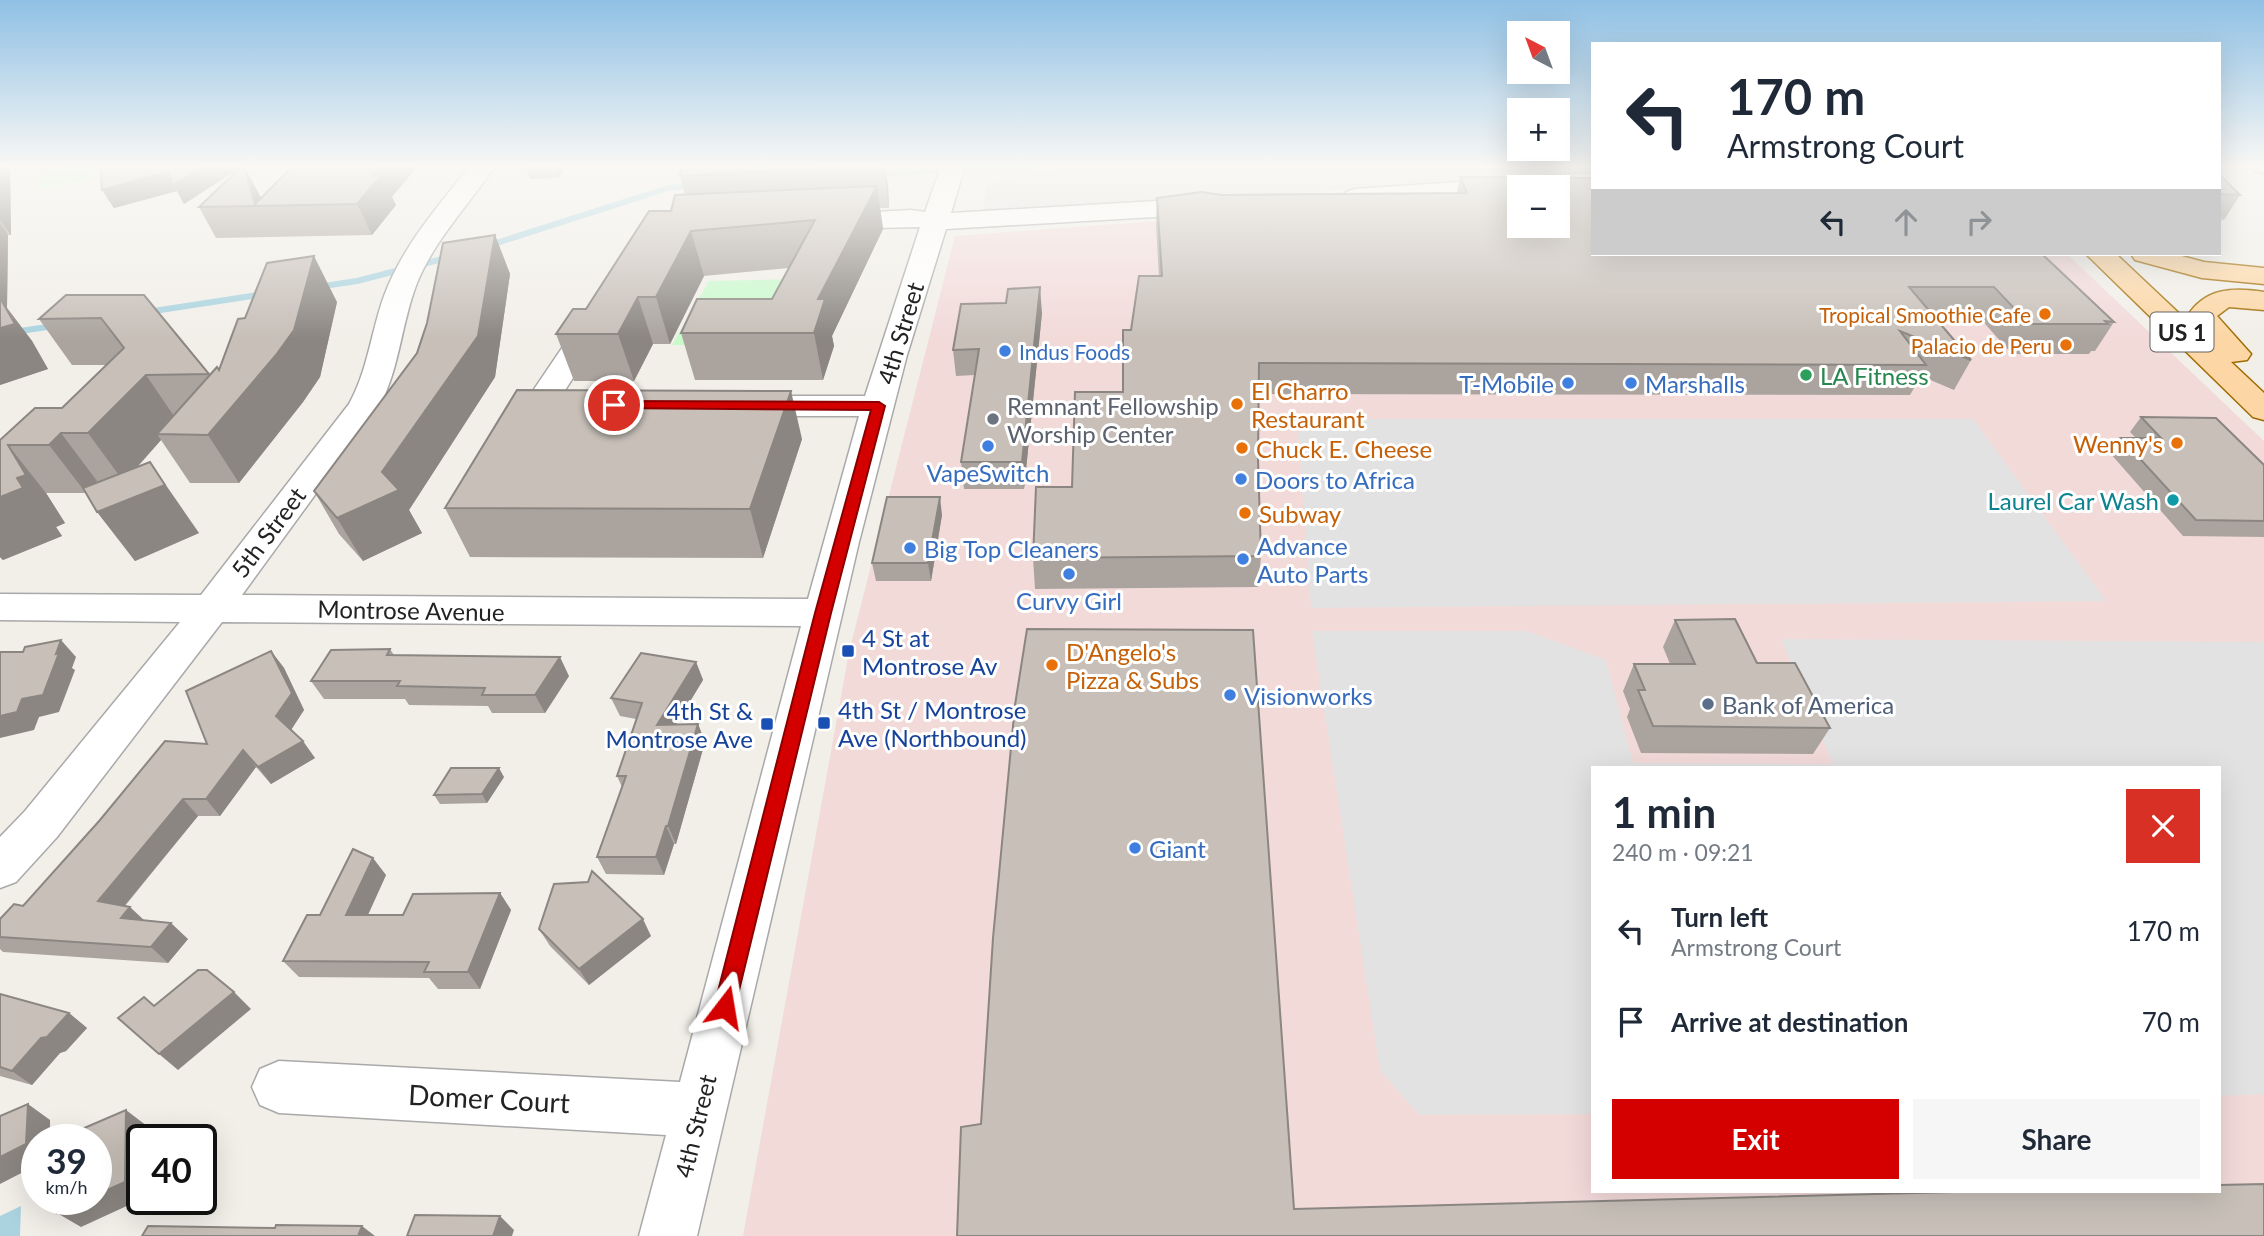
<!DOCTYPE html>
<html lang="en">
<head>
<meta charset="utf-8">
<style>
  body { margin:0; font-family:Lato,sans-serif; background:#f6f6f7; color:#1f2937; height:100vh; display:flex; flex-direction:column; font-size:26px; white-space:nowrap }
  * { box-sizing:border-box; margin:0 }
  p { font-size:23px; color:#747a83 }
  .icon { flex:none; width:38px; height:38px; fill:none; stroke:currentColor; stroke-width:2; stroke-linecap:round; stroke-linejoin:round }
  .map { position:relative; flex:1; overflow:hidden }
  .panel { position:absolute; left:1591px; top:766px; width:630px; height:427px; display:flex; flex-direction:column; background:#fff; border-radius:0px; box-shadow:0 7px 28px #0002 }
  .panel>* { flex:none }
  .banner { position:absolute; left:1591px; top:42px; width:630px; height:214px; border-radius:0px; box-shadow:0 7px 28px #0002; background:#fff; color:#1f2937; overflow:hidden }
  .needle { width:46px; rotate:319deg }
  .fabs { position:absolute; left:1507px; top:21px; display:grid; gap:14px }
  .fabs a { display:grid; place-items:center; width:63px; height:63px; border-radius:0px; background:#fff; box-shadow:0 7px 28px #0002; font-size:35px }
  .speed { position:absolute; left:21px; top:1124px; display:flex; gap:14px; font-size:35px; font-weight:700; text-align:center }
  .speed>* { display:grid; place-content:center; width:91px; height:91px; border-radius:50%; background:#fff; box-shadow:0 7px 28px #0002; line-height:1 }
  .speed small { font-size:18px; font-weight:400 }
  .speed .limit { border:4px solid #111; border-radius:10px; background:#fff; color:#111 }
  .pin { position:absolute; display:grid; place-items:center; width:60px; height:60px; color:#fff; margin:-30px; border:4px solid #fff; border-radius:50%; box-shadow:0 2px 7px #0007 }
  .me { position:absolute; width:77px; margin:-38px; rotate:14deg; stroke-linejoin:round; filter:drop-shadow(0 0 5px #0008) }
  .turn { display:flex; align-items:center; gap:24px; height:147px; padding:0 21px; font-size:32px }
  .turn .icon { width:91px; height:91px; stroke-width:2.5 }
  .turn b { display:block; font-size:49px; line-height:60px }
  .lanes { display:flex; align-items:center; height:66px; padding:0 21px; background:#0003; justify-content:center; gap:35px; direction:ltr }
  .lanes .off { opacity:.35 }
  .round { display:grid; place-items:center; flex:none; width:74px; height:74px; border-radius:0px; background:#f6f6f7 }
  .summary { display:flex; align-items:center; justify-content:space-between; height:119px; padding:0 21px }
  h1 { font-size:42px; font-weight:700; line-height:52px }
  .cta { display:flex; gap:14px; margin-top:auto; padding:14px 21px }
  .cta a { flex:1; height:80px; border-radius:0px; background:#d40000; color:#fff; font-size:28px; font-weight:700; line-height:80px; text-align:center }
  .cta a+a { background:#f6f6f7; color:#1f2937 }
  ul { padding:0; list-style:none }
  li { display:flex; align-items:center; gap:21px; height:91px; padding:0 21px }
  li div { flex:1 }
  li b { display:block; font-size:26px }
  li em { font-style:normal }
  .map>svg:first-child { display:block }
</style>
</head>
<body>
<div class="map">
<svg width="2264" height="1236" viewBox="0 0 2264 1236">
  <rect width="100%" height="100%" fill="#f2efe9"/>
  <path fill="#f2dad9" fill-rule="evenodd" d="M 1157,221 L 1558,226 L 1592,254 L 2067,254 L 2264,441 L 2264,1236 L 743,1236 L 849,652 L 955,236 ZM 1592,768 L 2219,768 L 2219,1192 L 1592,1192 Z"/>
  <g fill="#c8facc">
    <polygon points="72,166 92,166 90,180 39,189 42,171"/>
    <polygon points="801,279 772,346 672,345 709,281"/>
  </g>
  <g fill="#e2e2e2">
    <polygon points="1111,166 1592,166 1592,174 982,213 987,186 1024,172"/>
    <polygon points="1363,419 1973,419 2106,601 1311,608 1298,432"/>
    <polygon points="1312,631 1527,631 1606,660 1633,763 1833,764 1781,639 2264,642 2264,1094 2219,1096 2219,768 1592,768 1592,1114 1419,1115 1380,1070"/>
  </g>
  <polygon fill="#aad3df" points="21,1206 20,1236 0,1236 0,1216"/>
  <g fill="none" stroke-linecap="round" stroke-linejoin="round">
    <g stroke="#aad3df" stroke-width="6">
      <polyline points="876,174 1028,166"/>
      <polyline points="487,246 668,188 695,185"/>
      <polyline points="317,287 357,281 450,257"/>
      <polyline points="147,312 265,294"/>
      <polyline points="0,334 54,326"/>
    </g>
    <defs>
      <g id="minor">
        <path d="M 470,166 L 495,166 C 469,205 435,239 417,283 C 401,324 400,368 379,407 L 242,595 L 808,599 L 859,416 L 741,416 L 730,413 L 725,406 L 730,399 L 741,396 L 865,396 L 920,227 L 831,229 L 822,227 L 818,221 L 822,215 L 911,210 L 925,212 L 941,166 L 965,166 L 951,213 L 1207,198 L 1216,201 L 1220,206 L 1216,211 L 1207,214 L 946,229 L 907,355 L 859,542 L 697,1236 L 639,1236 L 666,1135 L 279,1113 L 260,1105 L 252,1087 L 260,1069 L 279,1061 L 680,1082 L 801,626 L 222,622 L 57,837 L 16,882 L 0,888 L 0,837 L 25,811 L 180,622 L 0,620 L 0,594 L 201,595 L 349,404 C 368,370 371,332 384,296 C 402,247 438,206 470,166 Z"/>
        <polygon points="1592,173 1592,187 1558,190 1558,187 1519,187 1519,193 1355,205 1346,202 1342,197 1346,192 1355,189"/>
        <polygon points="595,311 605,314 610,320 562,395 587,398 592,405 587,412 576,415 529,411 524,404 585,314"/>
      </g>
      <g id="major">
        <polygon points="2251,166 2264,166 2264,173 2254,171"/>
        <path d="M 2086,254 L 2116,254 L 2202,335 L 2187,317 C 2204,288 2233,287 2264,292 L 2264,310 L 2229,307 L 2217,316 L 2251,354 L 2247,360 L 2231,362 L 2264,393 L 2264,420 L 2253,417 Z"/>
        <polygon points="2131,254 2174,254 2204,262 2264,268 2264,284 2202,278 2135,260"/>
      </g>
    </defs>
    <use href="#minor" stroke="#a9a9a9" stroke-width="3"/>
    <use href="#major" stroke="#a06b00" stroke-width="3"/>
    <use href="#minor" fill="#fff" fill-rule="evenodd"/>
    <use href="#major" fill="#fcd6a4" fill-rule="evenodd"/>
  </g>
  <g fill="#aba49e">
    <polygon points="0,166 10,166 11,235 8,235 7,308 32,341 48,369 0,385"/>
    <polygon points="244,166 261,198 392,197 396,205 372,235 216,238 199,207 238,169 184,204 177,191 114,208 102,190"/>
    <polygon points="525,166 566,166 558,178 530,179"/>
    <polygon points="682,166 885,166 888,186 889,208 880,208 883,229 832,336 834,346 823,380 695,380 681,333 772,299 789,268 704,276 670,344 653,344 634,381 574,381 556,334 586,309 685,195 680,176"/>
    <polygon points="2219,174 2240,195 2224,220 2219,219"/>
    <polygon points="1460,177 1592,254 2042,254 2114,322 2095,351 2091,351 2089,354 2012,354 1978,316 1934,316 1971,360 1954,390 1921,376 1910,395 1259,394 1258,459 1261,556 1258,587 1035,589 1033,558 1123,392 1131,330 1159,276 1156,226 1157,198 1222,195 1457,193"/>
    <polygon points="495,235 510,274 495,377 409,510 422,533 363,561 339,534 314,491 417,353"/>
    <polygon points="144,295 210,375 337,302 320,377 303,402 239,483 190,483 161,440 137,467 199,533 135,561 86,493 46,493 65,523 56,527 62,536 3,560 0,557 0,440 62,408 106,365 72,365 39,319"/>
    <polygon points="1006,303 1042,313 1024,489 964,489 961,462 975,375 956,376 953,350"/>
    <polygon points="2141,417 2264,465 2264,537 2183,536 2110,453 2121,438 2136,438 2130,432"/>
    <polygon points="802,439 763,558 470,557 445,508"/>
    <polygon points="942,515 931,581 876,581 872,563"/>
    <polygon points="1675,620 1757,663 1830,728 1813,754 1641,753 1627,717 1630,709 1623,691 1634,664 1670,664 1663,647"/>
    <polygon points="390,649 394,655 569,676 545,713 492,713 488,706 409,705 405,699 324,699 311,681"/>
    <polygon points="271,651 284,668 304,710 291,730 315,758 271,784 256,767 220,816 198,816 125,906 144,920 188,939 168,963 3,952 0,949 0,919 23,906 207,744"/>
    <polygon points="696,662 703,680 676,724 698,724 705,742 676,844 674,844 664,875 606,874 597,857 622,787 617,776 636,719 620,716 611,698"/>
    <polygon points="504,777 487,803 440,804 434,795"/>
    <polygon points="386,875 368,915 403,915 500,893 511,910 480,989 438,989 429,978 299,977 283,961 320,915"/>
    <polygon points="539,929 651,936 589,985 550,946"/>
    <polygon points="0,994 69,1013 87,1028 66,1051 60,1053 32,1085 0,1076"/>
  </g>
  <g fill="#8b8681">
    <polygon points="0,166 10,166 11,235 0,220"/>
    <polygon points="205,166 243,166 184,204 177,191 114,208 102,190 168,172"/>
    <polygon points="244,166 259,194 263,206 257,206"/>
    <polygon points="380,166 418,166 392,197 396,205 372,235 357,204 372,175"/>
    <polygon points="554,166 566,166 558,178"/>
    <polygon points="883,166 885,166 888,186 889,208"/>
    <polygon points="877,186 883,229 832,336 834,346 823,380 814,333 818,299"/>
    <polygon points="0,223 8,235 7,308 32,341 48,369 0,385"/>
    <polygon points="691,231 704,276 670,344 656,297"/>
    <polygon points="495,235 510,274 495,377 409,510 422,533 363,561 337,518"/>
    <polygon points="314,256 337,302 320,377 303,402 239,483 208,435"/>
    <polygon points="1040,287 1042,313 1024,489 1022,462"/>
    <polygon points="638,297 653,344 634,381 618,334"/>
    <polygon points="146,375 178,422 157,434 161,440 124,482 88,433"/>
    <polygon points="791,391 802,439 763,558 750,509"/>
    <polygon points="61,433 97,481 86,493 49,445"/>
    <polygon points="8,445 46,493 65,523 56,527 62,536 3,560 0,557 0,497 17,478"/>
    <polygon points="150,462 199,533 135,561 97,512"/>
    <polygon points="940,497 942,515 931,581 928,563"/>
    <polygon points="61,640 76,657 72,668 75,670 59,712 39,717 34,730 0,738 0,716 22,699 56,654"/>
    <polygon points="271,651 284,668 304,710 289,733 276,716"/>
    <polygon points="560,657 569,676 545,713 535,695"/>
    <polygon points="696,662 703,680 665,743 657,725"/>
    <polygon points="698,724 705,742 676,844 668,826"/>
    <polygon points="303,741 315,758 271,784 258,767"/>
    <polygon points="243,750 256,767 220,816 206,799"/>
    <polygon points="499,768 504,777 487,803 482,794"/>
    <polygon points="183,799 198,816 115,917 98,901"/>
    <polygon points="666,826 674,844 664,875 656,857"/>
    <polygon points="373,858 386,875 360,932 346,915"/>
    <polygon points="500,893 511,910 480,989 468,972"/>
    <polygon points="130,907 147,923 121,918"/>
    <polygon points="643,919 651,936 589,985 579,969"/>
    <polygon points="171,923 188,939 168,963 151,947"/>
    <polygon points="234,992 251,1009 178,1070 159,1054"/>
    <polygon points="69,1013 87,1028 66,1051 60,1053 32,1085 12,1071 41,1038"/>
    <polygon points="28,1104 50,1120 50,1139 37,1139 37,1165 0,1184 0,1157"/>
    <polygon points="126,1110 147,1126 147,1139 142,1139 142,1199 81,1227 57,1213 88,1199 96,1199 96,1195"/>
    <polygon points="500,1216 514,1230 512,1236 493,1236"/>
    <polygon points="362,1226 375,1236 358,1236"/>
  </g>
  <g fill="#c7bfb8" stroke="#8b8681" stroke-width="2" fill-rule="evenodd">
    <polygon points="100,166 205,166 173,185 168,172 102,190"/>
    <polygon points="242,166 244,166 255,204 293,166 380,166 372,175 382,174 357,204 199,207"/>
    <polygon points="682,166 865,166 680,176"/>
    <polygon points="2219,174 2240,195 2219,194"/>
    <path d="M 1460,177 L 1590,178 L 1592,182 L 1592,254 L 2042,254 L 2114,322 L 2105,321 L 2108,324 L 2029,324 L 1994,287 L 1909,287 L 1971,360 L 1900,331 L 1926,365 L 1259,363 L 1258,459 L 1261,556 L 1033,558 L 1036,487 L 1072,487 L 1075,392 L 1123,392 L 1123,330 L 1131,330 L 1139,276 L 1162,276 L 1157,198 L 1201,192 L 1222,195 L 1467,193 ZM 1519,187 L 1558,187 L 1558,226 L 1519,226 Z"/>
    <polygon points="877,186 818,299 825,299 814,333 681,333 697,299 772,299 815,220 691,231 656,297 638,297 618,334 556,334 573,309 586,309 649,211 671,211 675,195"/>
    <polygon points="495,235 478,336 382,472 399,490 337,518 314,491 417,353 427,323 443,243"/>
    <polygon points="314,256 294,330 276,355 208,435 157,434 217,367 219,370 238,319 245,318 267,263"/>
    <polygon points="1040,287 1022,462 961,462 979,349 953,350 961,304 1006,303 1008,289"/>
    <polygon points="66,295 144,295 209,374 146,375 88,433 61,433 49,445 8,445 26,475 17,478 23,488 0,497 0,440 35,408 62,408 124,348 101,318 39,319"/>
    <polygon points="0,298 15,324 0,328"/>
    <polygon points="517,390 791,391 750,509 445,508"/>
    <polygon points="2141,417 2216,418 2264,465 2264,521 2196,520 2121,438 2161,438"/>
    <polygon points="150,462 165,485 97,512 83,488"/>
    <polygon points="887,497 940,497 928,563 872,563"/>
    <polygon points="1735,619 1757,663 1795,663 1830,728 1653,726 1638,690 1645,690 1634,664 1695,664 1675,620"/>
    <polygon points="1027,629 1253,630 1294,1209 1954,1192 2219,1192 2219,1185 2264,1184 2264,1236 957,1236 961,1127 981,1124 993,938 1015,705"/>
    <polygon points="61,640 56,654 59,653 43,695 22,699 17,712 0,716 0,652 23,652 25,647"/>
    <polygon points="390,649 387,655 560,657 535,695 482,695 485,688 397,686 400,681 311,681 331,650"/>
    <polygon points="271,651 292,693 276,716 303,741 258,767 243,750 206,799 183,799 98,901 130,907 121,918 171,923 151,947 0,937 0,919 14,904 23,906 100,820 165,741 207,744 186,691"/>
    <polygon points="641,653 696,662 657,725 698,724 668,826 666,826 656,857 597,857 626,776 617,776 642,703 611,698"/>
    <polygon points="451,768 499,768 482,794 434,795"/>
    <polygon points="353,849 373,858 346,915 403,915 413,894 500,893 468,972 424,972 429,962 283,961 307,915 320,915"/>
    <polygon points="592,871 643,919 579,969 539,929 554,884 588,882"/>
    <polygon points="198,970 207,970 234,992 159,1054 118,1018 144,997 154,1006"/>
    <polygon points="0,994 69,1013 47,1037 41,1038 12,1071 0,1067"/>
    <polygon points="28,1104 26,1144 0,1157 0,1116"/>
    <polygon points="126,1110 125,1182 96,1195 96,1139 61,1139 61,1138"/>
    <polygon points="58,1199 88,1199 57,1213"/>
    <polygon points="415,1215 500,1216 493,1236 407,1236"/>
    <polygon points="276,1225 362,1226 358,1236 142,1236 148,1226 275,1228"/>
  </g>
  <linearGradient id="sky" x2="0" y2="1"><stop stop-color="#8fc0e4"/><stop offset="0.49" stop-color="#f9f8f5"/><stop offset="1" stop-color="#f9f8f5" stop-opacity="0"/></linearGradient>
  <rect width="2264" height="339" fill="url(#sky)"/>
  <polygon fill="#d40000" stroke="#8a0000" stroke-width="2" points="614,401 879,402 885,406 831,613 735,1007 732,1013 725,1016 717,1013 714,1007 815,613 871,410 609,408 609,402"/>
  <g fill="#e8710a" stroke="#fff" stroke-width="2.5">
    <circle cx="2045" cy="314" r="7"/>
    <circle cx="2066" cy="345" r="7"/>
    <circle cx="1237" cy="404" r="7"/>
    <circle cx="2177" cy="443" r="7"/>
    <circle cx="1242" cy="448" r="7"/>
    <circle cx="1245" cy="513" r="7"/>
    <circle cx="1052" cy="665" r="7"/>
  </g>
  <g fill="#3f7fe0" stroke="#fff" stroke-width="2.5">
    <circle cx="1005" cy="351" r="7"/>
    <circle cx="1568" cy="383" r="7"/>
    <circle cx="1631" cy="383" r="7"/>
    <circle cx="988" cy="446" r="7"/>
    <circle cx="1241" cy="479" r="7"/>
    <circle cx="910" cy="548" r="7"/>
    <circle cx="1243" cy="559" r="7"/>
    <circle cx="1069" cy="574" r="7"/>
    <circle cx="1230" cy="695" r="7"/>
    <circle cx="1135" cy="848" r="7"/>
  </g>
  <circle fill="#2e9e5b" stroke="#fff" stroke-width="2.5" cx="1806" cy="375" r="7"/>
  <circle fill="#6b7280" stroke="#fff" stroke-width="2.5" cx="993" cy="419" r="7"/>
  <circle fill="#0f9aa8" stroke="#fff" stroke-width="2.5" cx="2173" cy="500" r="7"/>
  <g fill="#1a4fb4" stroke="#fff" stroke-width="2.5">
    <rect x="841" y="644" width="14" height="14" rx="3.5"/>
    <rect x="817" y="716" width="14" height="14" rx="3.5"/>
    <rect x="760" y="717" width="14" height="14" rx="3.5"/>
  </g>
  <circle fill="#5c6f8a" stroke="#fff" stroke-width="2.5" cx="1708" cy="704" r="7"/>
  <g text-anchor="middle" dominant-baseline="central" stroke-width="6" stroke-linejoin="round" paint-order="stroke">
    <g font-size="21" fill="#c56008" stroke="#fff" text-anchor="end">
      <text x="2031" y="314">Tropical Smoothie Cafe</text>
      <text x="2052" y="345">Palacio de Peru</text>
    </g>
    <g font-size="21" fill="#366cbe" stroke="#fff" text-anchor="start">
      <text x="1019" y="351">Indus Foods</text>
    </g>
    <rect fill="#fff" stroke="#646464" stroke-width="2" x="2150.5" y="312.5" width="63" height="39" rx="5"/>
    <g font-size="23" font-weight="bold" fill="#222">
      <text x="2182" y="332">US 1</text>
    </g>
    <g font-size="24" fill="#222" stroke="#fff">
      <text transform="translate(900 333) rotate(-73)">4th Street</text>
      <text transform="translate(268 532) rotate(-53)">5th Street</text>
      <text transform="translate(411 610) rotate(1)">Montrose Avenue</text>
      <text transform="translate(695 1126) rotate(-76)">4th Street</text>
    </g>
    <g font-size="24" fill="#27864d" stroke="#fff" text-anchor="start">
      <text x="1820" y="375">LA Fitness</text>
    </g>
    <g font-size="24" fill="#366cbe" stroke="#fff" text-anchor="start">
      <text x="1554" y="383" text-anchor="end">T-Mobile</text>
      <text x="1645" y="383">Marshalls</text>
      <text x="988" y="472" text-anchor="middle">VapeSwitch</text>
      <text x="1255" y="479">Doors to Africa</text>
      <text x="1257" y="545">Advance<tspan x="1257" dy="28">Auto Parts</tspan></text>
      <text x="924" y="548">Big Top Cleaners</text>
      <text x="1069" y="600" text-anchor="middle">Curvy Girl</text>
      <text x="1244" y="695">Visionworks</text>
      <text x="1149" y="848">Giant</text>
    </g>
    <g font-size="24" fill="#c56008" stroke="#fff" text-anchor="start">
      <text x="1251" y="390">El Charro<tspan x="1251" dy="28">Restaurant</tspan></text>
      <text x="2163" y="443" text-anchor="end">Wenny's</text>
      <text x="1256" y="448">Chuck E. Cheese</text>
      <text x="1259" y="513">Subway</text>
      <text x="1066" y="651">D'Angelo's<tspan x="1066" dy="28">Pizza &amp; Subs</tspan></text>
    </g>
    <g font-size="24" fill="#5b616d" stroke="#fff" text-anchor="start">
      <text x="1007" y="405">Remnant Fellowship<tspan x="1007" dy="28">Worship Center</tspan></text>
    </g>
    <g font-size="24" fill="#0d838f" stroke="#fff" text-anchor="end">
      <text x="2159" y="500">Laurel Car Wash</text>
    </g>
    <g font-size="24" fill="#164399" stroke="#fff" text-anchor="start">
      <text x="862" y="637">4 St at<tspan x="862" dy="28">Montrose Av</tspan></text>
      <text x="838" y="709">4th St / Montrose<tspan x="838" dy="28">Ave (Northbound)</tspan></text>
      <text x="753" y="710" text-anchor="end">4th St &amp;<tspan x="753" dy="28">Montrose Ave</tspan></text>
    </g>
    <g font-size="24" fill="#4e5e75" stroke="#fff" text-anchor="start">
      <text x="1722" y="704">Bank of America</text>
    </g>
    <g font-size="28" fill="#222" stroke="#fff">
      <text transform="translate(489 1098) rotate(3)">Domer Court</text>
    </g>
  </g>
</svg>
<div class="fabs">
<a><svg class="needle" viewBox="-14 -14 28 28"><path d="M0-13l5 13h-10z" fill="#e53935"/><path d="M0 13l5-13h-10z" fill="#747a83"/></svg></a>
<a>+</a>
<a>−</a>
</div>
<div class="speed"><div>39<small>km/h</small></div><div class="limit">40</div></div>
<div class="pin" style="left:614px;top:405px;background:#d93025"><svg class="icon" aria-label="arrive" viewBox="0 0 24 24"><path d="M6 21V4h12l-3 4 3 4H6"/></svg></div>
<svg class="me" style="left:725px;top:1007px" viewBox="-20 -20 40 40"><path d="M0-17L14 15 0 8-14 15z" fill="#d40000" stroke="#fff" stroke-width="4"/></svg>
<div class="banner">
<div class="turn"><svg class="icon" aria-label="left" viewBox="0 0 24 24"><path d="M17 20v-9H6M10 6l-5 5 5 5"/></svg><div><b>170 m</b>Armstrong Court</div></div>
<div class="lanes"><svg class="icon" aria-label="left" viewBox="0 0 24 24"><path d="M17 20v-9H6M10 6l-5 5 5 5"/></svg><svg class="icon off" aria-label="ahead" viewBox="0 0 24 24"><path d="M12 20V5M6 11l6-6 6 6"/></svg><svg class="icon off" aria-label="right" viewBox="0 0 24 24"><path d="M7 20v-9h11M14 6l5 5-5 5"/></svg></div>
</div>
<section class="panel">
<div class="summary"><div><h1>1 min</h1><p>240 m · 09:21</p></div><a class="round" style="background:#d93025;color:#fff"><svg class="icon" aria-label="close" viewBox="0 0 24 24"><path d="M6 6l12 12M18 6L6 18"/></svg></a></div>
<ul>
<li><svg class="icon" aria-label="left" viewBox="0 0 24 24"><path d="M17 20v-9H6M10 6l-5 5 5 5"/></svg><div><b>Turn left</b><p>Armstrong Court</p></div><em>170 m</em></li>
<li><svg class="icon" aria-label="arrive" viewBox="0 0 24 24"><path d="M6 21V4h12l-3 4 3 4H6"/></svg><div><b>Arrive at destination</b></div><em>70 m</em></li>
</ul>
<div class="cta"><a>Exit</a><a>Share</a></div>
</section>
</div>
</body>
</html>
